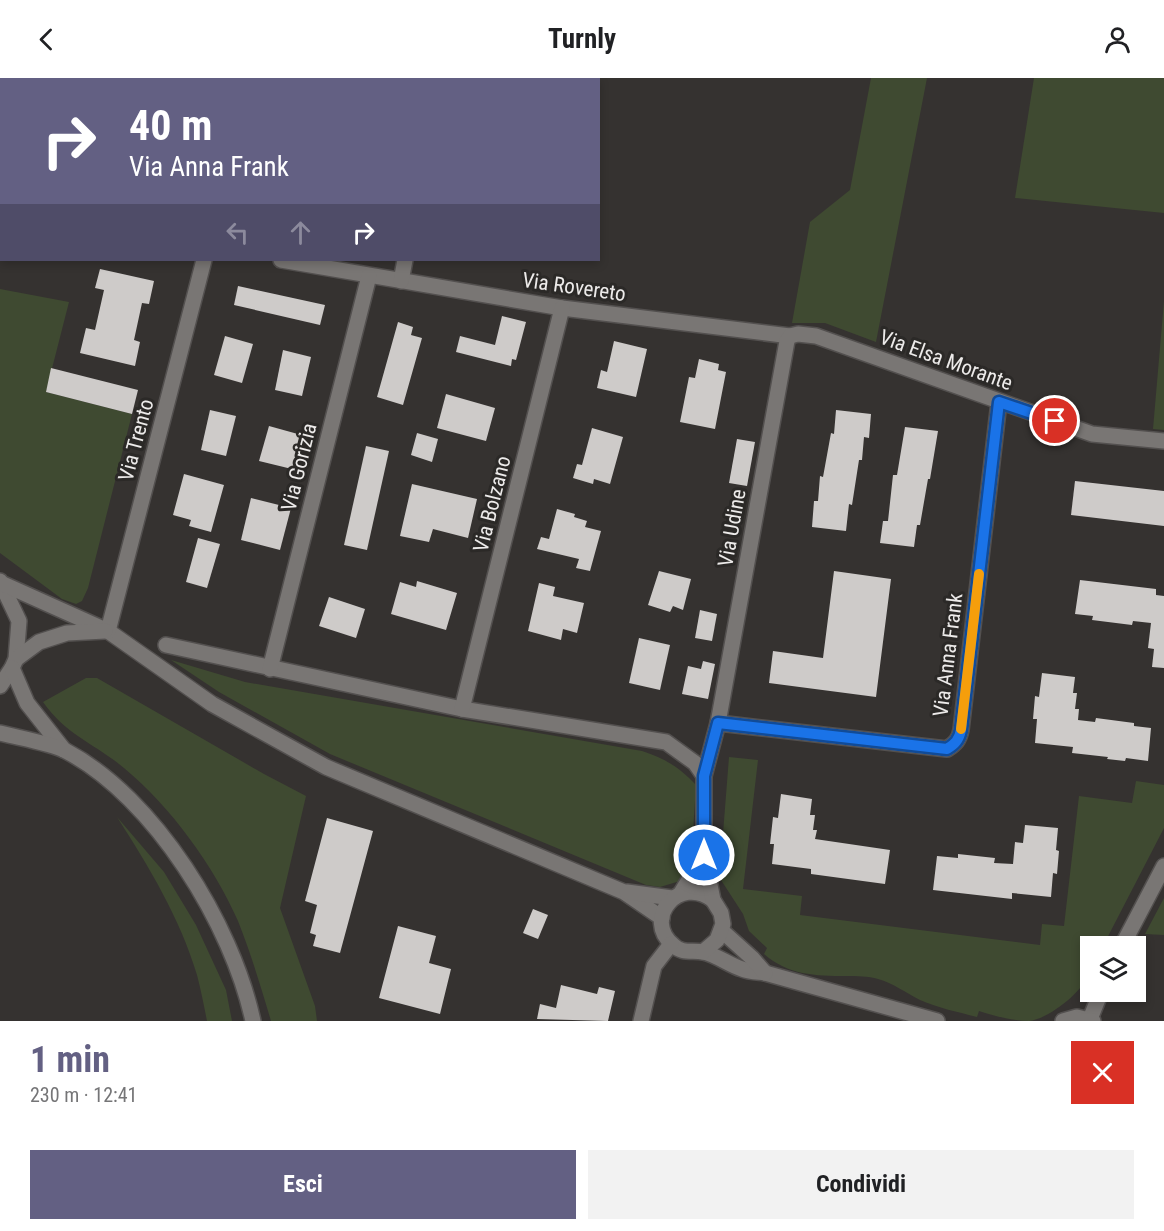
<!DOCTYPE html>
<html lang="it">
<head>
<meta charset="utf-8">
<style>
  body { margin:0; font-family:"Roboto Condensed",sans-serif; background:#f2f2f2; color:#202124; height:100vh; display:flex; flex-direction:column; font-size:22px; white-space:nowrap }
  * { box-sizing:border-box; margin:0 }
  p { font-size:20px; color:#757577 }
  .icon { flex:none; width:33px; height:33px; fill:none; stroke:currentColor; stroke-width:2; stroke-linecap:round; stroke-linejoin:round }
  .map { position:relative; height:943px; overflow:hidden }
  .drawer { display:flex; flex-direction:column; background:#fff; flex:1 }
  .drawer>* { flex:none }
  .guide { position:absolute; left:0px; top:0px; width:600px; height:183px; box-shadow:0 3px 9px #0003; background:#636083; color:#fff; overflow:hidden }
  .buttons { position:absolute; left:1080px; top:858px; display:grid; gap:12px }
  .buttons a { display:grid; place-items:center; width:66px; height:66px; border-radius:0px; background:#fff; box-shadow:0 3px 9px #0003; font-size:30px }
  .pin { position:absolute; display:grid; place-items:center; width:51px; height:51px; color:#fff; margin:-26px; border:3px solid #fff; border-radius:50%; box-shadow:0 2px 6px #0007 }
  .me { position:absolute; width:66px; margin:-33px; rotate:0deg; stroke-linejoin:round; filter:drop-shadow(0 0 4px #0008) }
  .turn { display:flex; align-items:center; gap:21px; height:126px; padding:0 30px; font-size:27px }
  .turn .icon { width:78px; height:78px; stroke-width:2.5 }
  .turn b { display:block; font-size:42px; line-height:51px }
  .lanes { display:flex; align-items:center; height:57px; padding:0 30px; background:#0003; justify-content:center; gap:30px; direction:ltr }
  .lanes .off { opacity:.35 }
  .round { display:grid; place-items:center; flex:none; width:63px; height:63px; border-radius:0px; background:#f2f2f2 }
  .headline { display:flex; align-items:center; justify-content:space-between; height:102px; padding:0 30px }
  h1 { font-size:36px; font-weight:700; line-height:45px; color:#636083 }
  .action { display:flex; gap:12px; margin-top:auto; padding:12px 30px }
  .action a { flex:1; height:69px; border-radius:0px; background:#636083; color:#fff; font-size:24px; font-weight:700; line-height:69px; text-align:center }
  .action a+a { background:#f2f2f2; color:#202124 }
  header { display:flex; justify-content:space-between; align-items:center; height:78px; padding:0 30px; background:#fff; font-size:27px; font-weight:700 }
  .map>svg:first-child { display:block }
</style>
</head>
<body>
<header><svg class="icon" aria-label="back" viewBox="0 0 24 24"><path d="M15 5l-7 7 7 7"/></svg>Turnly<svg class="icon" aria-label="person" viewBox="0 0 24 24"><circle cx="12" cy="8" r="4"/><path d="M4 21q1-7 8-7t8 7"/></svg></header>
<div class="map">
<svg width="1164" height="943" viewBox="0 0 1164 943">
  <rect width="100%" height="100%" fill="#353230"/>
  <g fill="#3f4a31">
    <polygon points="871,0 927,0 876,264 825,245 792,245 810,144 850,112"/>
    <polygon points="1034,0 1164,0 1164,135 1015,120"/>
    <polygon points="0,211 69,224 46,314 132,336 88,510 82,523 76,526 62,521 0,475"/>
    <polygon points="1164,223 1164,352 1153,351"/>
    <path d="M 171,582 L 245,604 L 642,673 C 666,681 679,689 696,707 L 691,786 L 680,803 L 660,809 L 646,807 L 330,676 L 219,614 Z"/>
    <path d="M 86,600 L 97,600 L 264,696 L 306,718 L 280,830 L 315,928 L 317,943 L 271,943 C 261,909 251,876 238,843 C 214,788 170,728 124,690 C 94,665 67,658 43,624 Z"/>
    <path d="M 729,679 L 758,682 L 743,811 L 802,818 L 800,837 L 1040,867 L 1042,846 L 1064,848 L 1079,718 L 1132,725 L 1136,703 L 1164,707 L 1164,750 L 1103,868 L 1090,868 C 1090,876 1092,885 1090,892 C 1086,912 1049,941 1029,943 C 1012,943 995,938 979,933 L 977,939 C 958,934 938,930 920,922 C 906,915 893,905 878,901 C 868,898 857,898 846,898 C 815,898 788,897 764,876 L 767,870 L 749,853 L 743,836 L 721,802 L 720,794 Z"/>
    <path d="M 117,739 L 164,794 L 196,847 L 226,912 L 232,943 L 207,943 C 204,928 201,912 197,897 C 180,840 149,789 117,739 Z"/>
    <polygon points="1164,820 1164,857 1145,856"/>
  </g>
  <g fill="#cecbc9">
    <polygon points="100,191 154,203 149,226 142,225 134,262 140,264 135,288 80,275 86,250 95,252 104,212 95,210"/>
    <polygon points="238,208 325,227 320,247 234,227"/>
    <polygon points="502,238 526,244 516,282 512,281 511,288 456,274 460,258 495,267"/>
    <polygon points="398,244 413,249 411,257 422,260 403,327 377,319"/>
    <polygon points="225,258 253,266 242,305 214,297"/>
    <polygon points="614,263 647,271 636,319 597,310 601,292 607,294"/>
    <polygon points="283,272 311,279 302,318 275,312"/>
    <polygon points="699,281 719,286 718,292 726,294 715,351 680,344 689,299 695,300"/>
    <polygon points="51,290 138,312 132,336 46,314"/>
    <polygon points="446,316 495,330 486,363 437,350"/>
    <polygon points="210,332 236,338 226,378 201,372"/>
    <polygon points="836,332 871,336 869,360 864,359 862,382 859,382 852,427 849,426 846,453 812,449 814,423 818,423 820,398 823,399 831,355 834,356"/>
    <polygon points="269,348 305,358 296,392 259,383"/>
    <polygon points="905,349 938,353 930,401 928,401 920,447 917,447 914,469 880,465 883,443 888,443 893,397 897,397"/>
    <polygon points="592,350 623,359 610,406 594,401 593,406 573,400 577,386 582,387"/>
    <polygon points="417,355 438,361 432,384 411,377"/>
    <polygon points="737,361 755,364 747,408 729,405"/>
    <polygon points="366,368 389,373 367,472 344,467"/>
    <polygon points="184,396 224,407 211,454 189,448 191,442 173,437"/>
    <polygon points="1075,403 1164,413 1164,448 1071,437"/>
    <polygon points="412,406 477,421 468,460 433,451 429,464 400,458"/>
    <polygon points="251,420 291,430 280,472 241,462"/>
    <polygon points="557,431 575,436 574,439 587,443 585,449 601,453 590,493 576,490 579,481 537,471 541,459 549,461"/>
    <polygon points="198,460 220,466 207,510 186,504"/>
    <polygon points="659,493 691,501 683,532 673,528 670,534 648,527"/>
    <polygon points="834,493 891,501 876,619 769,605 773,573 823,580"/>
    <polygon points="1080,502 1156,511 1156,517 1164,518 1164,590 1152,589 1154,571 1148,570 1151,545 1133,543 1132,547 1092,542 1093,538 1075,536"/>
    <polygon points="417,503 457,515 446,552 391,536 400,504 416,509"/>
    <polygon points="539,505 555,509 553,518 584,525 577,555 563,551 561,562 528,553"/>
    <polygon points="329,519 365,531 356,560 319,548"/>
    <polygon points="700,532 717,536 712,563 695,560"/>
    <polygon points="639,560 670,567 660,612 629,605"/>
    <polygon points="703,583 715,586 708,621 682,616 688,588 701,591"/>
    <polygon points="1042,595 1075,599 1073,615 1077,615 1075,631 1079,631 1078,642 1095,644 1096,640 1134,645 1134,648 1151,650 1148,683 1126,680 1125,683 1107,681 1108,679 1072,675 1073,669 1035,665 1037,641 1033,641 1035,618 1039,619"/>
    <polygon points="781,716 812,721 810,737 815,737 813,752 817,752 815,761 890,772 885,806 811,796 811,791 772,786 774,766 770,766 773,739 778,740"/>
    <polygon points="327,740 373,753 340,875 313,868 316,857 310,855 317,827 305,823"/>
    <polygon points="1025,747 1058,750 1056,772 1059,773 1057,796 1053,795 1051,819 1012,815 1012,821 933,812 937,778 958,780 958,776 995,780 994,785 1013,786 1015,764 1023,765"/>
    <polygon points="533,831 548,837 538,861 523,855"/>
    <polygon points="398,848 436,858 429,885 451,891 440,936 379,920"/>
    <polygon points="561,907 597,916 599,909 615,913 608,943 537,941 540,926 556,930"/>
  </g>
  <g fill="none" stroke-linecap="round" stroke-linejoin="round">
    <defs>
      <g id="minor">
        <polyline points="251,2 252,0"/>
        <polyline points="440,2 440,0"/>
        <polyline points="281,182 562,230 790,258"/>
        <polyline points="401,203 405,182"/>
        <polyline points="0,503 19,543 16,581 12,590 0,608"/>
        <polyline points="1,505 108,553 212,626 326,689 624,814 662,840"/>
        <polyline points="108,553 204,182"/>
        <polyline points="166,567 462,631 666,664 695,685 704,698"/>
        <polyline points="16,581 39,564 67,555 105,553"/>
        <polyline points="12,590 27,625 64,672"/>
        <polyline points="270,591 369,198"/>
        <polyline points="462,631 562,230"/>
        <path d="M 718,645 L 947,671 C 955,666 959,662 961,652 L 999,324"/>
        <path d="M 0,655 C 19,660 50,665 66,673 C 155,720 232,846 253,943"/>
        <polyline points="627,814 672,820"/>
        <polyline points="681,815 704,777"/>
        <path d="M 713,822 C 679,796 642,841 673,867 C 682,876 692,872 703,874 C 717,877 729,887 742,891 C 749,894 757,894 765,895 L 937,943"/>
        <polyline points="721,852 752,880 765,895"/>
        <polyline points="1122,868 1164,788"/>
        <polyline points="703,874 717,862 723,846 721,835 713,822 704,777 704,698 718,645 787,263 790,258 798,256 816,258 1092,356 1164,363"/>
        <polyline points="1090,941 1101,914"/>
        <polyline points="641,943 654,888 671,866"/>
        <polyline points="1063,943 1077,939 1093,943"/>
      </g>
    </defs>
    <use href="#minor" stroke="#53504f" stroke-width="18"/>
    <use href="#minor" stroke="#797674" stroke-width="15"/>
  </g>
  <g fill="none" stroke-linecap="round" stroke-linejoin="round">
    <defs>
      <path id="route" d="M 704,777 L 704,698 L 718,645 L 947,671 C 955,666 959,662 961,652 L 999,324 L 1055,343"/>
    </defs>
    <use href="#route" stroke="#114b97" stroke-width="15"/>
    <use href="#route" stroke="#1a73e8" stroke-width="10"/>
    <polyline stroke="#f59e0b" stroke-width="10" points="961,651 979,496"/>
  </g>
  <g text-anchor="middle" dominant-baseline="central" stroke-width="6" stroke-linejoin="round" paint-order="stroke">
    <g font-size="21" fill="#edebea" stroke="#2b2927">
      <text transform="translate(574 209) rotate(8)">Via Rovereto</text>
      <text transform="translate(946 282) rotate(20)">Via Elsa Morante</text>
      <text transform="translate(136 362) rotate(-75)">Via Trento</text>
      <text transform="translate(299 389) rotate(-76)">Via Gorizia</text>
      <text transform="translate(492 426) rotate(-76)">Via Bolzano</text>
      <text transform="translate(732 450) rotate(-80)">Via Udine</text>
      <text transform="translate(948 577) rotate(-83)">Via Anna Frank</text>
    </g>
  </g>
</svg>
<div class="buttons">
<a><svg class="icon" aria-label="layers" viewBox="0 0 24 24"><path d="M12 4l9 5-9 5-9-5zM3 14l9 5 9-5"/></svg></a>
</div>
<div class="pin" style="left:1055px;top:343px;background:#d93025"><svg class="icon" aria-label="arrive" viewBox="0 0 24 24"><path d="M6 21V4h12l-3 4 3 4H6"/></svg></div>
<svg class="me" style="left:704px;top:777px" viewBox="-20 -20 40 40"><circle r="17" fill="#1a73e8" stroke="#fff" stroke-width="3"/><path d="M0-11L8 9 0 5-8 9z" fill="#fff"/></svg>
<div class="guide">
<div class="turn"><svg class="icon" aria-label="right" viewBox="0 0 24 24"><path d="M7 20v-9h11M14 6l5 5-5 5"/></svg><div><b>40 m</b>Via Anna Frank</div></div>
<div class="lanes"><svg class="icon off" aria-label="left" viewBox="0 0 24 24"><path d="M17 20v-9H6M10 6l-5 5 5 5"/></svg><svg class="icon off" aria-label="ahead" viewBox="0 0 24 24"><path d="M12 20V5M6 11l6-6 6 6"/></svg><svg class="icon" aria-label="right" viewBox="0 0 24 24"><path d="M7 20v-9h11M14 6l5 5-5 5"/></svg></div>
</div>
</div>
<section class="drawer">
<div class="headline"><div><h1>1 min</h1><p>230 m · 12:41</p></div><a class="round" style="background:#d93025;color:#fff"><svg class="icon" aria-label="close" viewBox="0 0 24 24"><path d="M6 6l12 12M18 6L6 18"/></svg></a></div>
<div class="action"><a>Esci</a><a>Condividi</a></div>
</section>
</body>
</html>
